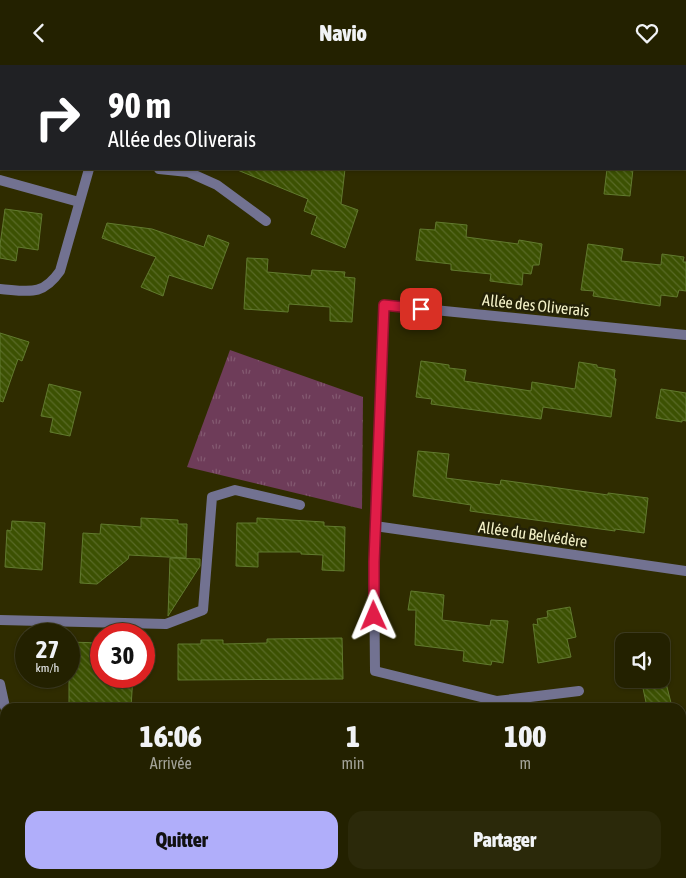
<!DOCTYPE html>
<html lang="fr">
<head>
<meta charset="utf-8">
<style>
  body { margin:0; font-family:"Asap Condensed",sans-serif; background:#2b290a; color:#f1f3f6; height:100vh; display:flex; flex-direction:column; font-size:19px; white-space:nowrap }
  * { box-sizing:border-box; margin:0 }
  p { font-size:16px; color:#a3a399 }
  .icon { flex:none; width:28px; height:28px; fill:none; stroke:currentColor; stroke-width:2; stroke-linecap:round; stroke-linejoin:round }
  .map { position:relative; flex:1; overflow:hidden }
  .sheet { position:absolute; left:0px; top:638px; width:686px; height:176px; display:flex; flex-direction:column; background:#232100; border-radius:15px 15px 0 0; box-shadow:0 1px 4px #0004,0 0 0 1px #403e22 }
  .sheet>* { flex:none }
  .guide { position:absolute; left:0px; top:0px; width:686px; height:105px; box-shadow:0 1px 4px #0004,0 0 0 1px #403e22; background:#202124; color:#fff; overflow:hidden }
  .fabs { position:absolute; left:615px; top:568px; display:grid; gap:10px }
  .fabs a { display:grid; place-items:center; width:55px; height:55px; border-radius:10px; background:#232100; box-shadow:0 1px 4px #0004,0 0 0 1px #403e22; font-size:25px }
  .speed { position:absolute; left:15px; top:558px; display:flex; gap:10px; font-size:25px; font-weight:700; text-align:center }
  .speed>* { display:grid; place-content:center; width:65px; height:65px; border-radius:50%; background:#232100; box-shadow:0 1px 4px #0004,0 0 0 1px #403e22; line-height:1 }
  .speed small { font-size:12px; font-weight:400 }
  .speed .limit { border:8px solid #d22; background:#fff; color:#111 }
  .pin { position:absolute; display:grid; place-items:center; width:42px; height:42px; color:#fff; margin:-21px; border-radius:10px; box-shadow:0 2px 8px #0006 }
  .me { position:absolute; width:55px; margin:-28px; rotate:359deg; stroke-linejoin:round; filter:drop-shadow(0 0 4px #0008) }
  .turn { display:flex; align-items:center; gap:18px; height:105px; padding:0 25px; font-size:22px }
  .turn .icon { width:65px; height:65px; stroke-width:2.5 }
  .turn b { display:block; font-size:35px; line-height:42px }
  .eta { display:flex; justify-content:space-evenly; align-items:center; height:85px; text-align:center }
  .eta b { font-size:30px; font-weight:800; line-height:35px }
  .action { display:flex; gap:10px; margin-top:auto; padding:10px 25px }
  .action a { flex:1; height:58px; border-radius:15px; background:#b0aefa; color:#111; font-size:20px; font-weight:800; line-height:58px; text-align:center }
  .action a+a { background:#2b290a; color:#f1f3f6 }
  header { display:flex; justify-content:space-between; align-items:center; height:65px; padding:0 25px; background:#232100; font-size:22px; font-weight:800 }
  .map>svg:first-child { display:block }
</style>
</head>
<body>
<header><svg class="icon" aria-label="back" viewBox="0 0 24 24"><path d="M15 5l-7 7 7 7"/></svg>Navio<svg class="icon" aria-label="heart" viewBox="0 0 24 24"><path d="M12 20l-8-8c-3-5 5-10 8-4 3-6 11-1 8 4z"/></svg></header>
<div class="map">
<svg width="686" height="813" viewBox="0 0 686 813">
  <defs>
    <pattern id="park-tufts" width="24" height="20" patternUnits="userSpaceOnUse" patternTransform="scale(1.25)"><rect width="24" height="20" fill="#6e3c59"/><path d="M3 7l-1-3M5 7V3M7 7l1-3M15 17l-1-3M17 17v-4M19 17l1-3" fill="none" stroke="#835970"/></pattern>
    <pattern id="building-back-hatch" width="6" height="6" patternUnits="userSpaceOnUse" patternTransform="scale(1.25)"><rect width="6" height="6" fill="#3c5102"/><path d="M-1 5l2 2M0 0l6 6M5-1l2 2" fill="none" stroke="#596a26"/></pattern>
  </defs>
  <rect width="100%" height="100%" fill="#2f2c00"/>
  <polygon fill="url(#park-tufts)" points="230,285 363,332 362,444 187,402"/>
  <g fill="url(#building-back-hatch)" stroke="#617a2e">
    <polygon points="235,104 345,104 341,139 358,145 345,183 311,169 317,151 304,146 308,134"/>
    <polygon points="607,104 633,104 630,131 604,129"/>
    <polygon points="5,144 42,149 38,185 18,182 16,196 0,193 0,180"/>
    <polygon points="436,157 467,160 466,172 518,179 519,175 542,179 539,200 533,200 531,209 523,208 522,220 490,216 491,209 451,205 451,199 416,195 420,164 435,165"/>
    <polygon points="107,158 152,164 204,182 208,170 229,178 212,224 169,210 163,231 141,222 156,192 102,173"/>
    <polygon points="588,179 623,184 621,196 661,200 662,189 684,192 683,197 686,197 686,226 679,225 677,232 661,230 660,241 593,231 594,226 581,225"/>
    <polygon points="247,193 268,194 267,207 311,211 312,205 345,207 344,212 355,213 352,257 330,256 330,242 289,239 288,247 244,244"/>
    <polygon points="0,268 29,277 22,296 18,294 3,337 0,336"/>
    <polygon points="421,296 449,300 449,303 466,305 464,316 531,326 532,317 575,324 579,297 597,300 597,302 615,305 614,313 616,314 611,352 543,342 541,354 431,339 432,334 416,332"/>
    <polygon points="49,319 81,327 70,371 50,367 53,353 41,351"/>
    <polygon points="661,324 686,328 686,356 682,355 682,357 656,353"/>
    <polygon points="418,386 449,389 446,413 500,420 501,415 608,430 608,428 648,433 644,468 615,464 615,466 470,446 471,440 413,431"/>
    <polygon points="141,453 178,455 178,459 187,459 186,493 129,490 128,494 97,519 80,518 83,468 100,469 101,459 141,462"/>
    <polygon points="257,453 324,457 324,461 345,462 344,506 322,505 323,490 301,489 301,487 258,487 258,502 236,501 237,458 257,458"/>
    <polygon points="12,456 45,458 42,505 5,502 7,465 11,466"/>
    <polygon points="170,493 200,494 200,501 168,551"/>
    <polygon points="411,526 444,530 442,555 490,561 491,555 508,556 503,598 492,596 491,600 463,596 464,586 415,580 416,545 408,545"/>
    <polygon points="570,542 576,572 567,574 571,592 538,598 533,559 538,560 537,554 548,552 547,546"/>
    <polygon points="342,573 343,614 178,615 178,579 201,579 201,575 223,575 223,579 267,578 267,574"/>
    <polygon points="69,577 101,578 101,611 133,611 131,642 69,642"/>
    <polygon points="641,614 665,614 672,642 647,642"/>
  </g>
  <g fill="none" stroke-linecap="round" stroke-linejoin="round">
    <g stroke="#727291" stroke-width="10">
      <polyline points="174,0 177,1"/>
      <polyline points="402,0 412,1"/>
      <polyline points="125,1 125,0"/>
      <polyline points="355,1 357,0"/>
      <polyline points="685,35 686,35"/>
      <polyline points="159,104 188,107 217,120 266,156"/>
      <polyline points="0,115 79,137"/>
      <path d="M 0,224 C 28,226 42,232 60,206 L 89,104"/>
      <polyline points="375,461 686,506"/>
      <polyline points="0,555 166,559 203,545 212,432 235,425 300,440"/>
      <polyline points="0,619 5,642"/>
      <polyline points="579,626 497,636 375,606 374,497 384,240 686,270"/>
      <polyline points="681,801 686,800"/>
      <polyline points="584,813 619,809"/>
    </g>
  </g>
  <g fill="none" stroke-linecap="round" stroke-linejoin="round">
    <defs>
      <polyline id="route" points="374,551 374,497 384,240 421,244"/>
    </defs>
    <use href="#route" stroke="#92132f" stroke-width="12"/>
    <use href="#route" stroke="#e11d48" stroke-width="9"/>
  </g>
  <g text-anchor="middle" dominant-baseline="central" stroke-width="5" stroke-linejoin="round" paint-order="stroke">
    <g font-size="16" fill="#f4f2c9" stroke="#242207">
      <text transform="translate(536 240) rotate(6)">Allée des Oliverais</text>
      <text transform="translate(533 469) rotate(8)">Allée du Belvédère</text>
    </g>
  </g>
</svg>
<div class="fabs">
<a><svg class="icon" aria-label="sound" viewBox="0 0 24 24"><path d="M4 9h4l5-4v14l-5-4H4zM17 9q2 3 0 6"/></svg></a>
</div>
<div class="speed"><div>27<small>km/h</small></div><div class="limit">30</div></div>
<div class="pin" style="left:421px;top:244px;background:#d93025"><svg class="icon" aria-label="arrive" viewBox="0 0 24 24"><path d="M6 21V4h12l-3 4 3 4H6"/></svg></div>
<svg class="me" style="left:374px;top:551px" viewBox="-20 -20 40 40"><path d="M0-17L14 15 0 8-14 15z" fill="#e11d48" stroke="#fff" stroke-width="4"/></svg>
<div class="guide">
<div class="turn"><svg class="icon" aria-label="right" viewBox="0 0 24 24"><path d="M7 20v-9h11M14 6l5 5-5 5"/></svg><div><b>90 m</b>Allée des Oliverais</div></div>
</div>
<section class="sheet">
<div class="eta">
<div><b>16:06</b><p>Arrivée</p></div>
<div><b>1</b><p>min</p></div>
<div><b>100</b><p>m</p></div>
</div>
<div class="action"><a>Quitter</a><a>Partager</a></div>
</section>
</div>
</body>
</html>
